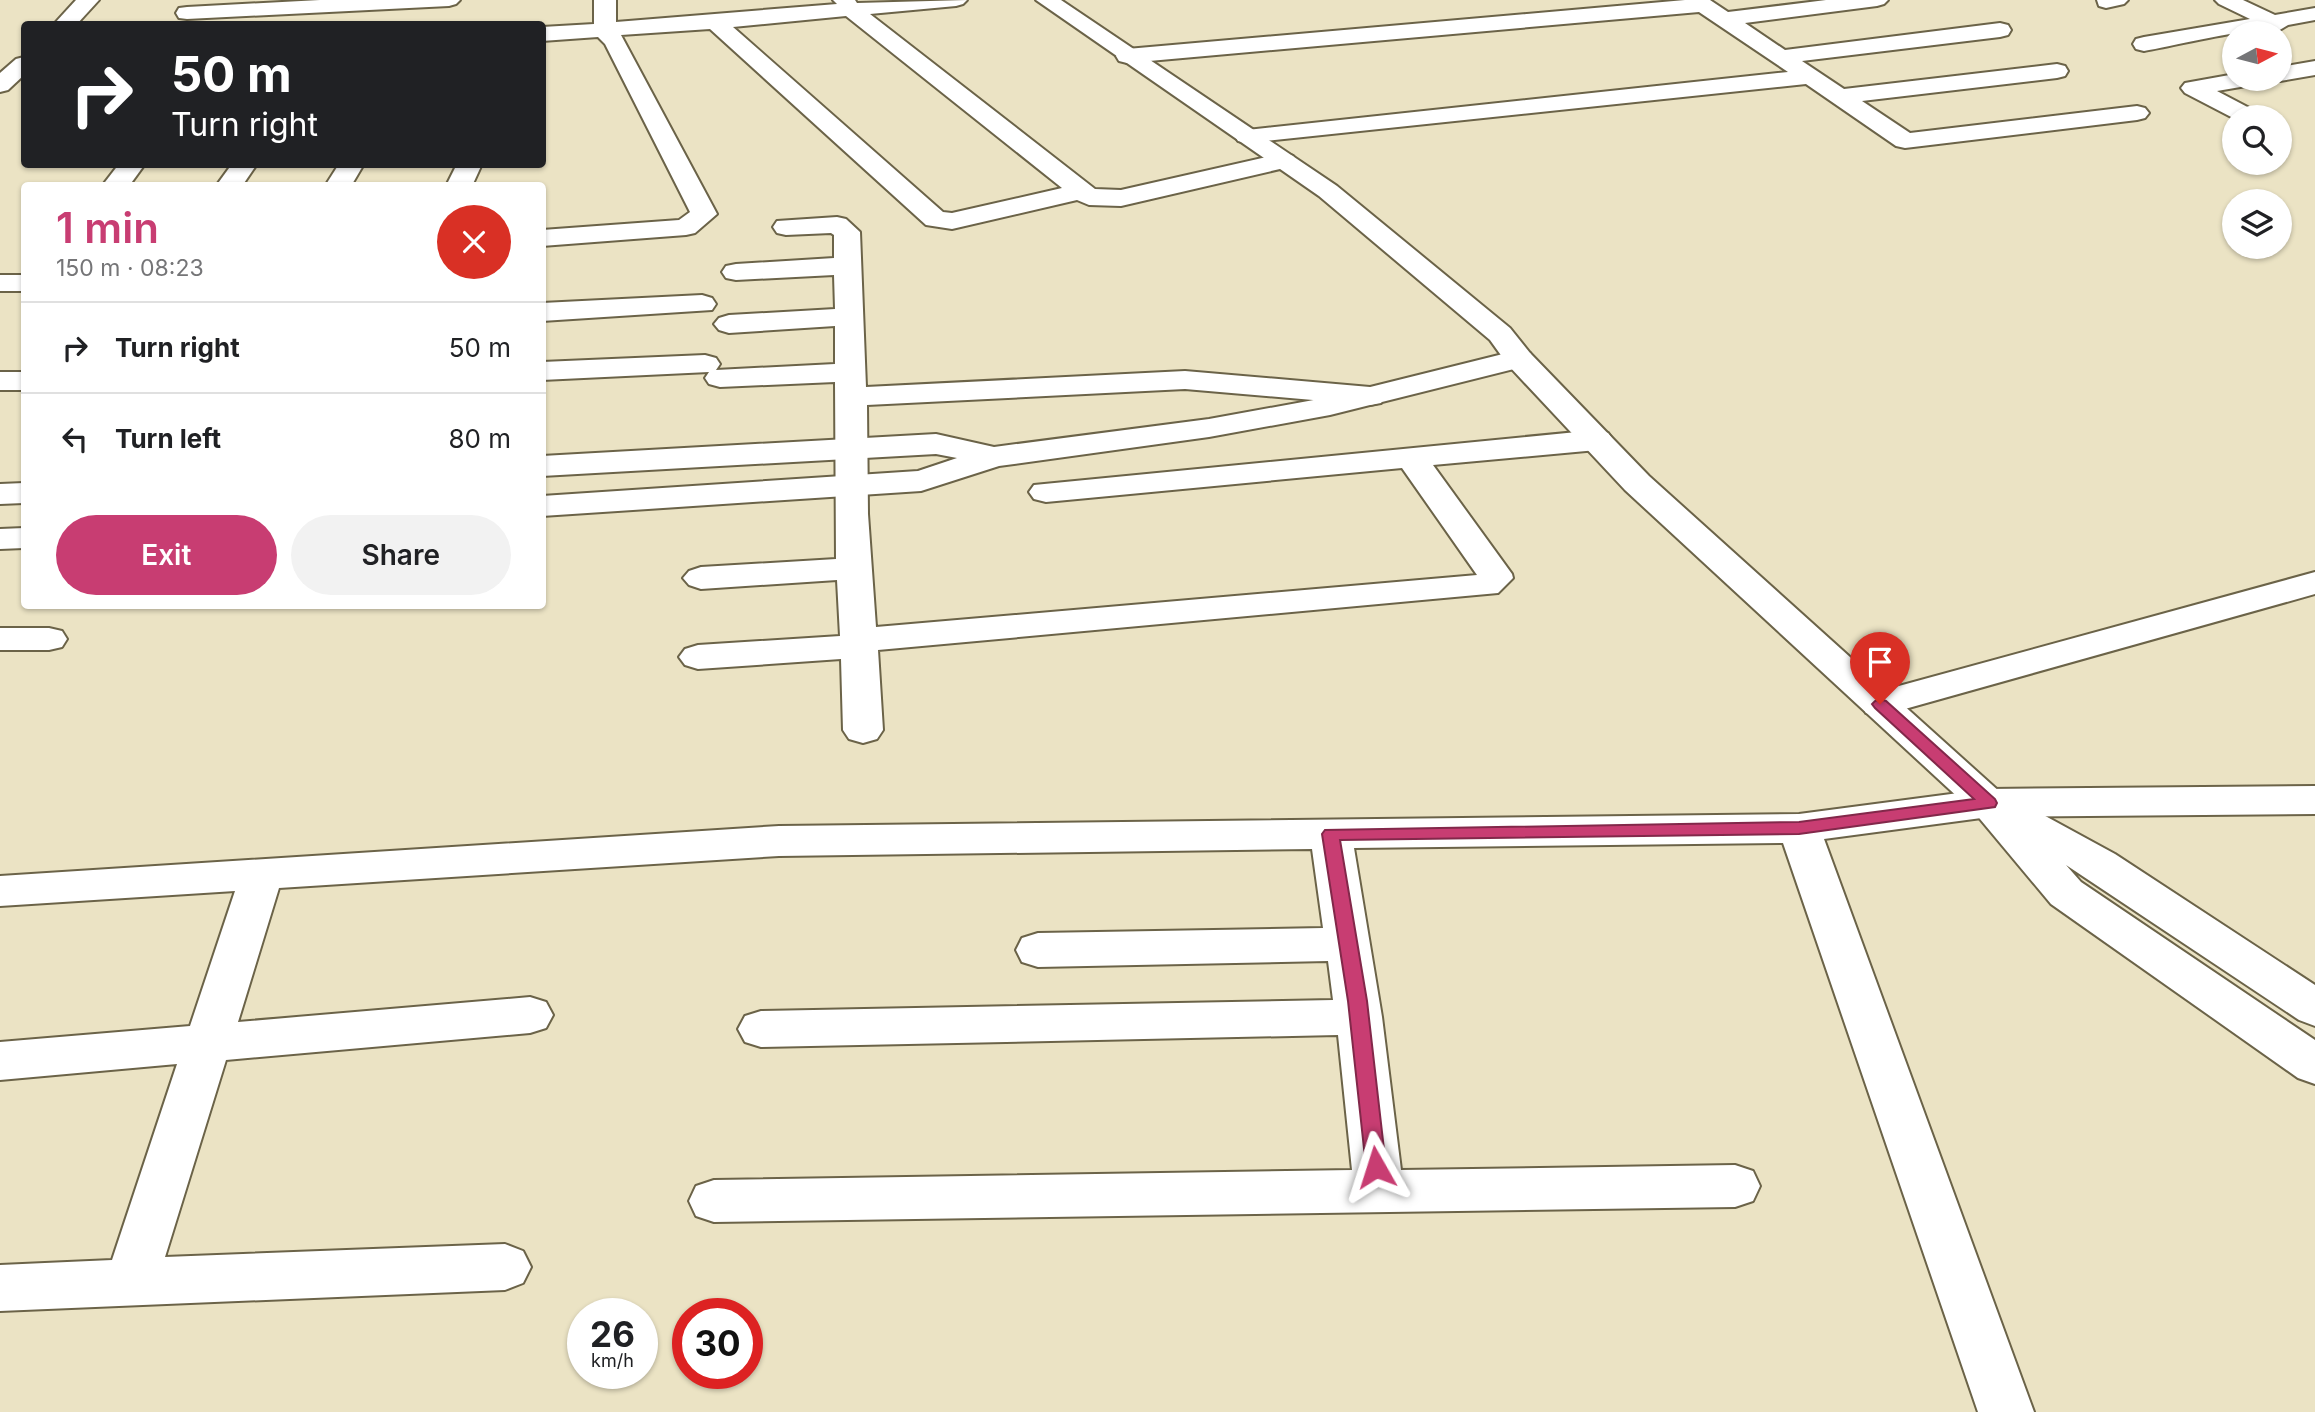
<!DOCTYPE html>
<html lang="en">
<head>
<meta charset="utf-8">
<style>
  body { margin:0; font-family:Inter,sans-serif; background:#f2f2f2; color:#202124; height:100vh; display:flex; flex-direction:column; font-size:26px; white-space:nowrap }
  * { box-sizing:border-box; margin:0 }
  p { font-size:23px; color:#757577 }
  .icon { flex:none; width:38px; height:38px; fill:none; stroke:currentColor; stroke-width:2; stroke-linecap:round; stroke-linejoin:round }
  .map { position:relative; flex:1; overflow:hidden }
  .drawer { position:absolute; left:21px; top:182px; width:525px; height:427px; display:flex; flex-direction:column; background:#fff; border-radius:7px; box-shadow:0 2px 5px #0004 }
  .drawer>* { flex:none }
  .hud { position:absolute; left:21px; top:21px; width:525px; height:147px; border-radius:7px; box-shadow:0 2px 5px #0004; background:#202124; color:#fff; overflow:hidden }
  .needle { width:46px; rotate:83deg }
  .controls { position:absolute; left:2222px; top:21px; display:grid; gap:14px }
  .controls a { display:grid; place-items:center; width:70px; height:70px; border-radius:50%; background:#fff; box-shadow:0 2px 5px #0004; font-size:35px }
  .speed { position:absolute; left:567px; top:1298px; display:flex; gap:14px; font-size:35px; font-weight:700; text-align:center }
  .speed>* { display:grid; place-content:center; width:91px; height:91px; border-radius:50%; background:#fff; box-shadow:0 2px 5px #0004; line-height:1 }
  .speed small { font-size:18px; font-weight:400 }
  .speed .limit { border:10px solid #d22; background:#fff; color:#111 }
  .pin { position:absolute; display:grid; place-items:center; width:60px; height:60px; color:#fff; margin:-72px -30px; border-radius:50% 50% 50% 0; rotate:-45deg; box-shadow:0 0 7px #0007 }
  .pin .icon { rotate:45deg }
  .me { position:absolute; width:77px; margin:-38px; rotate:354deg; stroke-linejoin:round; filter:drop-shadow(0 0 5px #0008) }
  .turn { display:flex; align-items:center; gap:24px; height:147px; padding:0 35px; font-size:32px }
  .turn .icon { width:91px; height:91px; stroke-width:2.5 }
  .turn b { display:block; font-size:49px; line-height:60px }
  .round { display:grid; place-items:center; flex:none; width:74px; height:74px; border-radius:37px; background:#f2f2f2 }
  .head { display:flex; align-items:center; justify-content:space-between; height:119px; padding:0 35px }
  h1 { font-size:42px; font-weight:600; line-height:52px; color:#c83d72 }
  .primary-button { display:flex; gap:14px; margin-top:auto; padding:14px 35px }
  .primary-button a { flex:1; height:80px; border-radius:42px; background:#c83d72; color:#fff; font-size:28px; font-weight:600; line-height:80px; text-align:center }
  .primary-button a+a { background:#f2f2f2; color:#202124 }
  ul { padding:0; list-style:none }
  li { display:flex; align-items:center; gap:21px; height:91px; padding:0 35px; border-top:2px solid #e0e0e0 }
  li div { flex:1 }
  li b { display:block; font-size:26px }
  li em { font-style:normal }
  .map>svg:first-child { display:block }
</style>
</head>
<body>
<div class="map">
<svg width="2315" height="1412" viewBox="0 0 2315 1412">
  <rect width="100%" height="100%" fill="#ebe3c4"/>
  <g fill="none" stroke-linecap="round" stroke-linejoin="round">
    <defs>
      <g id="minor">
        <polygon points="76,0 99,0 77,24 54,24"/>
        <polygon points="320,0 460,0 456,4 449,6 187,19 179,18 176,13 179,8 187,7"/>
        <path d="M 594,0 L 616,0 L 616,22 L 837,4 L 833,0 L 855,0 L 857,3 L 967,0 L 963,4 L 956,6 L 870,14 L 1095,189 L 1121,190 L 1284,153 L 1293,156 L 1297,161 L 1293,166 L 1121,206 L 1089,205 L 1077,200 L 952,229 L 926,225 L 710,29 L 621,35 L 717,214 L 695,233 L 686,235 L 542,246 L 542,230 L 679,220 L 690,212 L 605,44 L 598,37 L 542,41 L 542,27 L 594,24 ZM 846,16 L 1062,188 L 952,213 L 943,212 L 733,27 Z"/>
        <polygon points="1685,0 1710,0 1728,12 1826,0 1888,0 1884,4 1877,6 1745,23 1785,50 2000,23 2008,25 2011,30 2008,35 2000,37 1802,61 1844,89 2057,64 2065,66 2068,71 2065,76 2057,78 1862,101 1910,133 2137,106 2145,108 2149,113 2145,118 2137,120 1905,148 1896,146 1806,84 1247,143 1238,141 1235,136 1238,131 1788,72 1699,12 1127,63 1119,61 1116,56 1119,51 1127,49"/>
        <polygon points="2097,0 2128,0 2124,4 2106,8 2099,6"/>
        <path d="M 2215,0 L 2243,0 L 2275,15 L 2315,8 L 2315,20 L 2288,25 L 2278,31 C 2256,25 2173,46 2144,51 L 2136,49 L 2133,44 L 2136,39 L 2144,37 L 2250,19 L 2219,4 Z"/>
        <polygon points="24,57 24,75 8,90 0,92 0,73 16,59"/>
        <polygon points="2315,61 2315,75 2280,81 2272,79 2280,79 2280,67"/>
        <polygon points="2235,74 2235,79 2262,79 2258,84 2217,91 2257,112 2261,117 2235,119 2185,93 2181,88 2185,83"/>
        <polygon points="119,164 145,164 129,186 102,186"/>
        <polygon points="232,164 257,164 242,186 216,186"/>
        <polygon points="339,164 364,164 351,186 325,186"/>
        <polygon points="457,164 482,164 472,186 446,186"/>
        <polygon points="837,217 846,219 860,232 866,387 1185,371 1370,387 1381,389 1385,396 1381,403 1370,405 1185,389 867,405 868,514 876,627 1477,575 1402,468 1046,502 1034,499 1029,492 1034,485 1597,430 1608,433 1613,440 1608,447 1597,450 1433,465 1512,574 1513,578 1498,593 878,650 883,730 877,739 863,743 849,739 843,730 841,659 698,669 685,665 679,657 685,649 698,645 840,636 837,580 701,589 689,585 683,578 689,571 701,567 836,559 835,382 720,387 709,384 705,378 709,372 542,380 542,362 705,355 716,358 720,364 716,370 835,364 835,326 729,333 719,330 714,324 719,318 729,315 835,309 834,275 736,280 726,278 722,272 726,266 736,264 834,258 834,235 831,233 786,235 777,233 773,227 777,221"/>
        <rect x="0" y="275" width="24" height="16"/>
        <polygon points="702,295 712,298 716,304 712,310 542,321 542,303"/>
        <rect x="0" y="372" width="24" height="18"/>
        <polygon points="2315,572 2315,594 1880,716 1866,713 1861,704 1866,695"/>
        <polygon points="0,628 49,628 62,631 67,639 62,647 49,650 0,650"/>
        <polygon points="2315,786 2315,814 1989,817 1824,839 2034,1412 1978,1412 1783,843 1354,848 1382,1017 1401,1170 1735,1165 1753,1171 1760,1186 1753,1201 1735,1207 714,1222 696,1216 689,1201 696,1186 714,1180 1352,1170 1338,1035 761,1047 745,1042 738,1029 745,1016 761,1011 1333,1000 1328,961 1038,967 1022,962 1016,950 1022,938 1038,933 1323,928 1312,849 779,856 279,888 238,1022 530,997 546,1002 553,1015 546,1028 530,1033 226,1060 165,1257 505,1244 523,1251 531,1267 523,1283 505,1290 0,1311 0,1265 112,1260 177,1064 0,1080 0,1042 190,1026 235,891 0,906 0,876 779,826 1799,814 1989,789"/>
      </g>
      <g id="tertiary">
        <polygon points="1519,350 1530,353 1534,359 1530,365 1330,415 1209,437 999,466 921,491 542,516 542,496 918,471 957,458 936,454 542,476 542,456 936,434 994,447 1209,419 1330,397"/>
        <polygon points="24,483 24,503 0,504 0,484"/>
        <polygon points="24,528 24,548 0,549 0,529"/>
      </g>
      <polygon id="secondary" points="1036,0 1061,0 1337,186 1510,328 1530,353 1649,476 2011,802 2027,806 2115,854 2315,985 2315,1026 2299,1020 2066,865 2081,882 2315,1040 2315,1084 2298,1078 2051,904 1975,813 1625,490 1508,365 1490,340 1319,196"/>
    </defs>
    <use href="#minor" stroke="#6b6348" stroke-width="4"/>
    <use href="#tertiary" stroke="#6b6348" stroke-width="4"/>
    <use href="#secondary" stroke="#6b6348" stroke-width="4"/>
    <use href="#minor" fill="#fff" fill-rule="evenodd"/>
    <use href="#tertiary" fill="#fff" fill-rule="evenodd"/>
    <use href="#secondary" fill="#fff" fill-rule="evenodd"/>
  </g>
  <polygon fill="#c83d72" stroke="#82284a" stroke-width="2" points="1880,699 1886,701 1995,799 1997,803 1995,807 1799,834 1340,840 1367,1001 1386,1167 1383,1173 1376,1175 1369,1173 1366,1167 1348,1001 1322,834 1325,830 1799,822 1974,799 1875,708 1872,704 1875,701"/>
</svg>
<div class="controls">
<a><svg class="needle" viewBox="-14 -14 28 28"><path d="M0-13l5 13h-10z" fill="#e53935"/><path d="M0 13l5-13h-10z" fill="#757577"/></svg></a>
<a><svg class="icon" aria-label="search" viewBox="0 0 24 24"><circle cx="10" cy="10" r="6"/><path d="M15 15l6 6"/></svg></a>
<a><svg class="icon" aria-label="layers" viewBox="0 0 24 24"><path d="M12 4l9 5-9 5-9-5zM3 14l9 5 9-5"/></svg></a>
</div>
<div class="speed"><div>26<small>km/h</small></div><div class="limit">30</div></div>
<div class="pin" style="left:1880px;top:704px;background:#d93025"><svg class="icon" aria-label="arrive" viewBox="0 0 24 24"><path d="M6 21V4h12l-3 4 3 4H6"/></svg></div>
<svg class="me" style="left:1376px;top:1167px" viewBox="-20 -20 40 40"><path d="M0-17L14 15 0 8-14 15z" fill="#c83d72" stroke="#fff" stroke-width="4"/></svg>
<div class="hud">
<div class="turn"><svg class="icon" aria-label="right" viewBox="0 0 24 24"><path d="M7 20v-9h11M14 6l5 5-5 5"/></svg><div><b>50 m</b>Turn right</div></div>
</div>
<section class="drawer">
<div class="head"><div><h1>1 min</h1><p>150 m · 08:23</p></div><a class="round" style="background:#d93025;color:#fff"><svg class="icon" aria-label="close" viewBox="0 0 24 24"><path d="M6 6l12 12M18 6L6 18"/></svg></a></div>
<ul>
<li><svg class="icon" aria-label="right" viewBox="0 0 24 24"><path d="M7 20v-9h11M14 6l5 5-5 5"/></svg><div><b>Turn right</b></div><em>50 m</em></li>
<li><svg class="icon" aria-label="left" viewBox="0 0 24 24"><path d="M17 20v-9H6M10 6l-5 5 5 5"/></svg><div><b>Turn left</b></div><em>80 m</em></li>
</ul>
<div class="primary-button"><a>Exit</a><a>Share</a></div>
</section>
</div>
</body>
</html>
